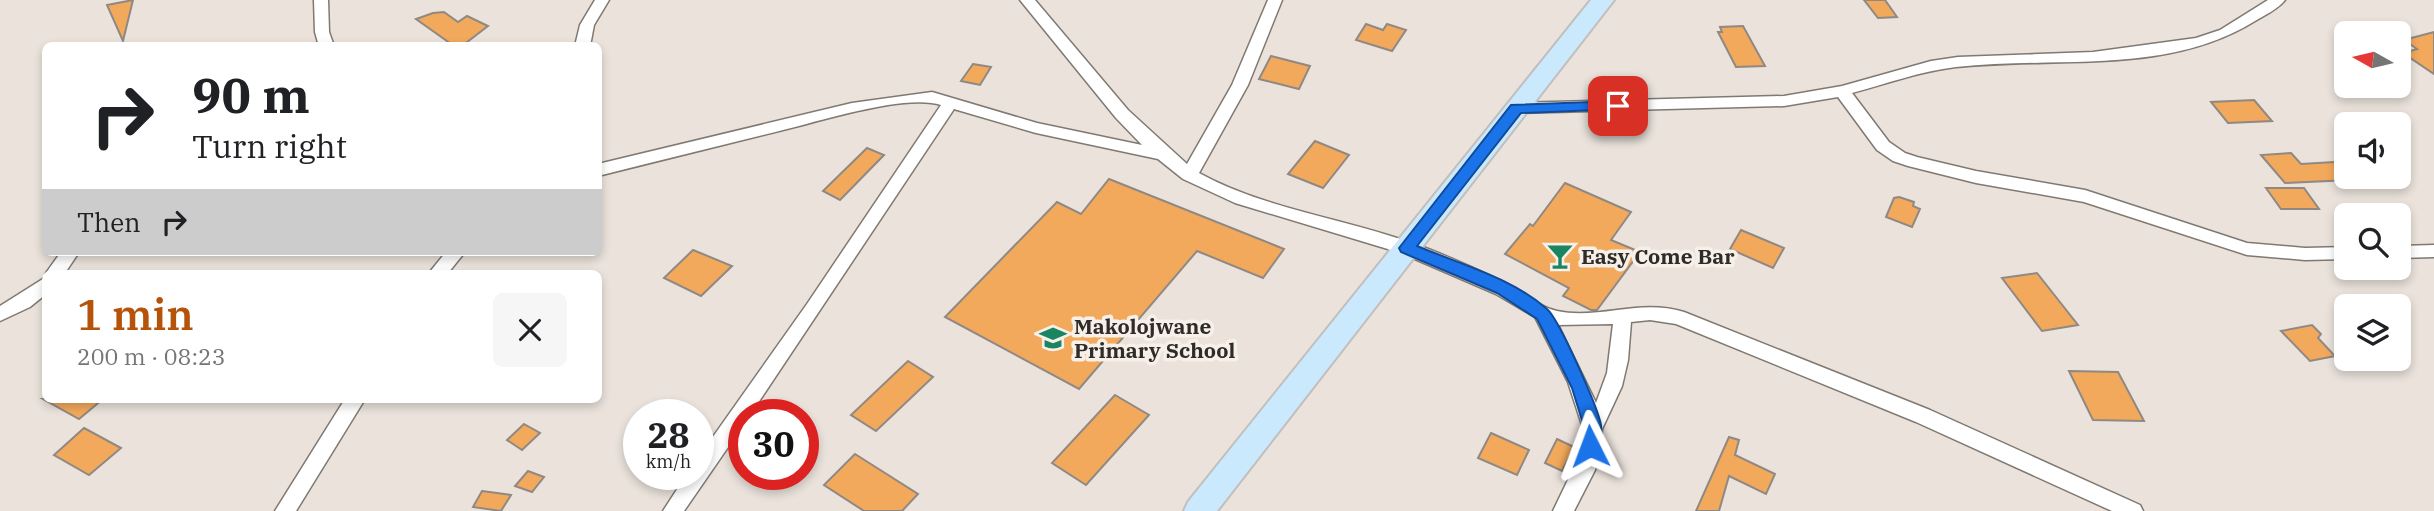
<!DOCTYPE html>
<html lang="en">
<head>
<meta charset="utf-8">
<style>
  body { margin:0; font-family:"IBM Plex Serif",serif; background:#f6f6f6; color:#202124; height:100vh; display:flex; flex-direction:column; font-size:26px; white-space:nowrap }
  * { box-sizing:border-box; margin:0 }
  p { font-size:23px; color:#757577 }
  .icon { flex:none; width:38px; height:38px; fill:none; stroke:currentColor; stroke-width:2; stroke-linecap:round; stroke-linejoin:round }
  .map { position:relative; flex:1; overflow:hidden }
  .details { position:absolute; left:42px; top:270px; width:560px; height:133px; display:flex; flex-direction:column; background:#fff; border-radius:10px; box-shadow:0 4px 10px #0003 }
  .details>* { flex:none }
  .guide { position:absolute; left:42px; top:42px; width:560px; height:214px; border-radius:10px; box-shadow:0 4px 10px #0003; background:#fff; color:#202124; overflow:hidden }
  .needle { width:46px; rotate:278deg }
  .tools { position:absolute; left:2334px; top:21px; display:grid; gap:14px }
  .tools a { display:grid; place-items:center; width:77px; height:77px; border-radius:10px; background:#fff; box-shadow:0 4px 10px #0003; font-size:35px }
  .speed { position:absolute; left:623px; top:399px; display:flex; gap:14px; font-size:35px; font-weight:700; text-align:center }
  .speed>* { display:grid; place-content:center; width:91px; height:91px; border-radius:50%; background:#fff; box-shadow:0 4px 10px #0003; line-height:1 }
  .speed small { font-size:18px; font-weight:400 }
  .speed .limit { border:10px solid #d22; background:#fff; color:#111 }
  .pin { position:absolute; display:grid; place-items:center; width:60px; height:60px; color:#fff; margin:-30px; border-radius:14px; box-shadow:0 4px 10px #0006 }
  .me { position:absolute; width:77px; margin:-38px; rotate:357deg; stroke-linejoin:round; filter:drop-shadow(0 0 5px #0008) }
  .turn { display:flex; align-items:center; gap:24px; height:147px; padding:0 35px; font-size:32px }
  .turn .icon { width:91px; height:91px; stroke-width:2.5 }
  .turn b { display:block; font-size:49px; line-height:60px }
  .then { display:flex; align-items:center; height:66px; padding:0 35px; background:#0003; gap:14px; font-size:26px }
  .round { display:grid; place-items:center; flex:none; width:74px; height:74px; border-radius:10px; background:#f6f6f6 }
  .summary { display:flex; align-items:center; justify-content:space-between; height:119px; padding:0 35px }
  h1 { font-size:42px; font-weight:600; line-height:52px; color:#b45309 }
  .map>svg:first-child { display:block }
</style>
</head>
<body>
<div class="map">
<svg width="2434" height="511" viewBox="0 0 2434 511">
  <rect width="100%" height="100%" fill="#eae2db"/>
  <g fill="#f3a95b" stroke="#908983" stroke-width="2">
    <polygon points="133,0 123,41 107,5"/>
    <polygon points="1864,0 1885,0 1897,17 1878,18"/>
    <polygon points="444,12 458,22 467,16 488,26 462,46 454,46 416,19 433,13"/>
    <polygon points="1366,24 1383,30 1387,24 1406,30 1392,51 1356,40"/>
    <polygon points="1743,26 1765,66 1736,67 1718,32 1722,32 1720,27"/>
    <polygon points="2434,32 2434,74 2403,53 2417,49 2404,40"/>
    <polygon points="1271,56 1310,66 1299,89 1259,79"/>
    <polygon points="973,64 991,67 980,85 961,81"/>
    <polygon points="2254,100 2272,121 2228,123 2211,102"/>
    <polygon points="1315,141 1349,155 1323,188 1288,174"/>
    <polygon points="867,148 884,155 840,200 823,191"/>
    <polygon points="2291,153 2301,164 2334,162 2349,180 2285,183 2261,155"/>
    <polygon points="1109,179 1284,249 1263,278 1197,251 1079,389 945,317 1057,202 1081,214"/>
    <polygon points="1565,183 1631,212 1611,240 1640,252 1597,310 1591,310 1563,296 1569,288 1505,254 1530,224 1533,226"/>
    <polygon points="2266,188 2304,188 2319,209 2281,209"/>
    <polygon points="1899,197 1914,202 1913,206 1920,209 1912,227 1886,217 1894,198"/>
    <polygon points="1741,230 1784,248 1773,268 1730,249"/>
    <polygon points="693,250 732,266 701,296 664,278"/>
    <polygon points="2037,273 2078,325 2042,331 2002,278"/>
    <polygon points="2312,325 2321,334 2318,338 2335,356 2310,361 2281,331"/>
    <polygon points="908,361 933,377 876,431 851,415"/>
    <polygon points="2069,371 2118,372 2144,421 2093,420"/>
    <polygon points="1115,395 1149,415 1086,485 1052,463"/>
    <polygon points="43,399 103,399 79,419"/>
    <polygon points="524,424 540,433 522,450 507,440"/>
    <polygon points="84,428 121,448 89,475 54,455"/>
    <polygon points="1491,433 1529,450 1517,475 1478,458"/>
    <polygon points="1729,437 1739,440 1735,455 1775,474 1766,494 1729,476 1719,511 1696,511"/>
    <polygon points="1557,439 1574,447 1562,471 1545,463"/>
    <polygon points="855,454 918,494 902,511 864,511 824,485"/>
    <polygon points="528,471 544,477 532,492 515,486"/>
    <polygon points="482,491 511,495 501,511 473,507"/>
  </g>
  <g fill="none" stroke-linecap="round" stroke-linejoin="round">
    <defs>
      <g id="minor">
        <polygon points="314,0 328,0 329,32 334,46 319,46 315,32"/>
        <polygon points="595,0 609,0 594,25 590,46 575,46 580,25"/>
        <path d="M 1020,0 L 1035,0 L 1128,110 L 1187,164 L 1232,85 L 1268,0 L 1282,0 L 1248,85 L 1199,173 C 1265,209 1342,218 1412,243 C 1444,254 1476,269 1506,283 C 1523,292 1538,307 1557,311 C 1599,320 1640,298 1684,312 L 1930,410 L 2140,505 L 2143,511 L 2112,511 L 1916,422 L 1676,324 L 1650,320 L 1631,322 L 1628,360 L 1622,386 L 1602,429 L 1601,446 L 1595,470 L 1574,511 L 1553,511 L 1579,457 L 1582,425 L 1568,382 L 1535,317 L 1496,294 L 1401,253 L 1235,203 L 1183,179 L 1158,159 L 1036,133 L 954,109 L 750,415 L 744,415 L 744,424 L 684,511 L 663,511 L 687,474 L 698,474 L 698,458 L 807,304 L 941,105 C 906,94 824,120 787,129 C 724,145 661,160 598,176 L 598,164 L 852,103 L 932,92 L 1037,123 L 1142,145 L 1116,118 ZM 1613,324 L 1607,373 L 1596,403 L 1558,325 Z"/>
        <path d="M 2268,0 L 2285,0 C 2278,9 2265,15 2255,21 C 2167,76 2054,56 1956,67 C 1921,71 1886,84 1852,93 L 1889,142 L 1905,153 L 1917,157 L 1976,171 L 2085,190 L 2247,243 L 2305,248 L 2347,247 L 2347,259 L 2305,260 L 2247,255 L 2084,202 L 1976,183 L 1908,166 L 1893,161 L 1877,150 L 1838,97 L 1784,106 L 1517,113 L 1509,108 L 1517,103 L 1784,96 L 1842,86 L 1931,61 L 1958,57 L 2093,52 L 2196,38 L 2220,30 Z"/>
        <polygon points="2434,245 2434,257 2399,258 2399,246"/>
        <polygon points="61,252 79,252 65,273 46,273"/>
        <polygon points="446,252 465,252 448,273 429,273"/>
        <polygon points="46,277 46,294 30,307 0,321 0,306"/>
        <polygon points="345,399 365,399 296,511 275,511"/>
      </g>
      <polygon id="primary" points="1591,0 1614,0 1217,511 1184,511 1188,502"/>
    </defs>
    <use href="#minor" stroke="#7f7972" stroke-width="3"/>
    <use href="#primary" stroke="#c0bfbe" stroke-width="4"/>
    <use href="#minor" fill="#fff" fill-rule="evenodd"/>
    <use href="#primary" fill="#cbe9fd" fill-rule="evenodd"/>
  </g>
  <path fill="#1a73e8" stroke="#114b97" stroke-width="2" d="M 1618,101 L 1623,102 L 1626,106 L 1623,109 L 1521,113 L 1417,246 C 1460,264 1512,278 1547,309 C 1559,319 1598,408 1601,425 C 1602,433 1599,444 1596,451 L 1590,453 L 1583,451 L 1581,446 L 1584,427 L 1572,388 L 1537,319 L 1497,293 L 1401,252 L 1399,248 L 1511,105 Z"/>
  <defs>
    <symbol id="bar-bare" viewBox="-9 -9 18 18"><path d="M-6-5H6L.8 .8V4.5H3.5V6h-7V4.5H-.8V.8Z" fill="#1a8561" stroke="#f7f0e9" stroke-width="2.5" paint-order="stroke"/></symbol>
    <symbol id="school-bare" viewBox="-9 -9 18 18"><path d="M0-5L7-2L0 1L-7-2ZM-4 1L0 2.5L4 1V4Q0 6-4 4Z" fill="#1a8561" stroke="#f7f0e9" stroke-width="2.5" paint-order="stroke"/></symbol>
  </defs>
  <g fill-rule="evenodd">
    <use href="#bar-bare" x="1541" y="237" width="38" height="38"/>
    <use href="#school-bare" x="1034" y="319" width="38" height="38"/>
  </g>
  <g text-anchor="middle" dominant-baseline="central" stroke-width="7" stroke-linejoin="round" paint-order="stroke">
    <g font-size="21" font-weight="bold" fill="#2e2b28" stroke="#f7f0e9" text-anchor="start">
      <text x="1581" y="256">Easy Come Bar</text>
      <text x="1074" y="326">Makolojwane<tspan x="1074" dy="24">Primary School</tspan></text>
    </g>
  </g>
</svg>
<div class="tools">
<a><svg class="needle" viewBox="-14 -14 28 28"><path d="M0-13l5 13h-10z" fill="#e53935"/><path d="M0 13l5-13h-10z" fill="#757577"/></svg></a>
<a><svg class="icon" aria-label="sound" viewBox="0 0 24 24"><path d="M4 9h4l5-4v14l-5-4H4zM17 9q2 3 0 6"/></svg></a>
<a><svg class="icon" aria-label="search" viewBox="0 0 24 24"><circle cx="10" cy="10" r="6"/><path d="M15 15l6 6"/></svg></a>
<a><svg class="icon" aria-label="layers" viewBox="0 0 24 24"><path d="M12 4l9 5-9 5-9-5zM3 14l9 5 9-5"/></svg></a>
</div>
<div class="speed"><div>28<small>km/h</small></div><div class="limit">30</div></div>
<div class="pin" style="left:1618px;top:106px;background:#d93025"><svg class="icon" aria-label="arrive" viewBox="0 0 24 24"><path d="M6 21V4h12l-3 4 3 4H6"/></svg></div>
<svg class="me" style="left:1590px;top:446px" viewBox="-20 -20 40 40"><path d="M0-17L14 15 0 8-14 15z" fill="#1a73e8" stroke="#fff" stroke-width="4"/></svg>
<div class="guide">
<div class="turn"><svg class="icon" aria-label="right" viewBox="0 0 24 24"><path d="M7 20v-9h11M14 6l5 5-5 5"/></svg><div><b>90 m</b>Turn right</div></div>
<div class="then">Then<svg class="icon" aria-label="right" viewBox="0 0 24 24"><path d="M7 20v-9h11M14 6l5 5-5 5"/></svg></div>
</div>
<section class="details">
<div class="summary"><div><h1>1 min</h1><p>200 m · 08:23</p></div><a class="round"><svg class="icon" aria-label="close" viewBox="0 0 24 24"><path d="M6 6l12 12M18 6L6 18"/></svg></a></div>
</section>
</div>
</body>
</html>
